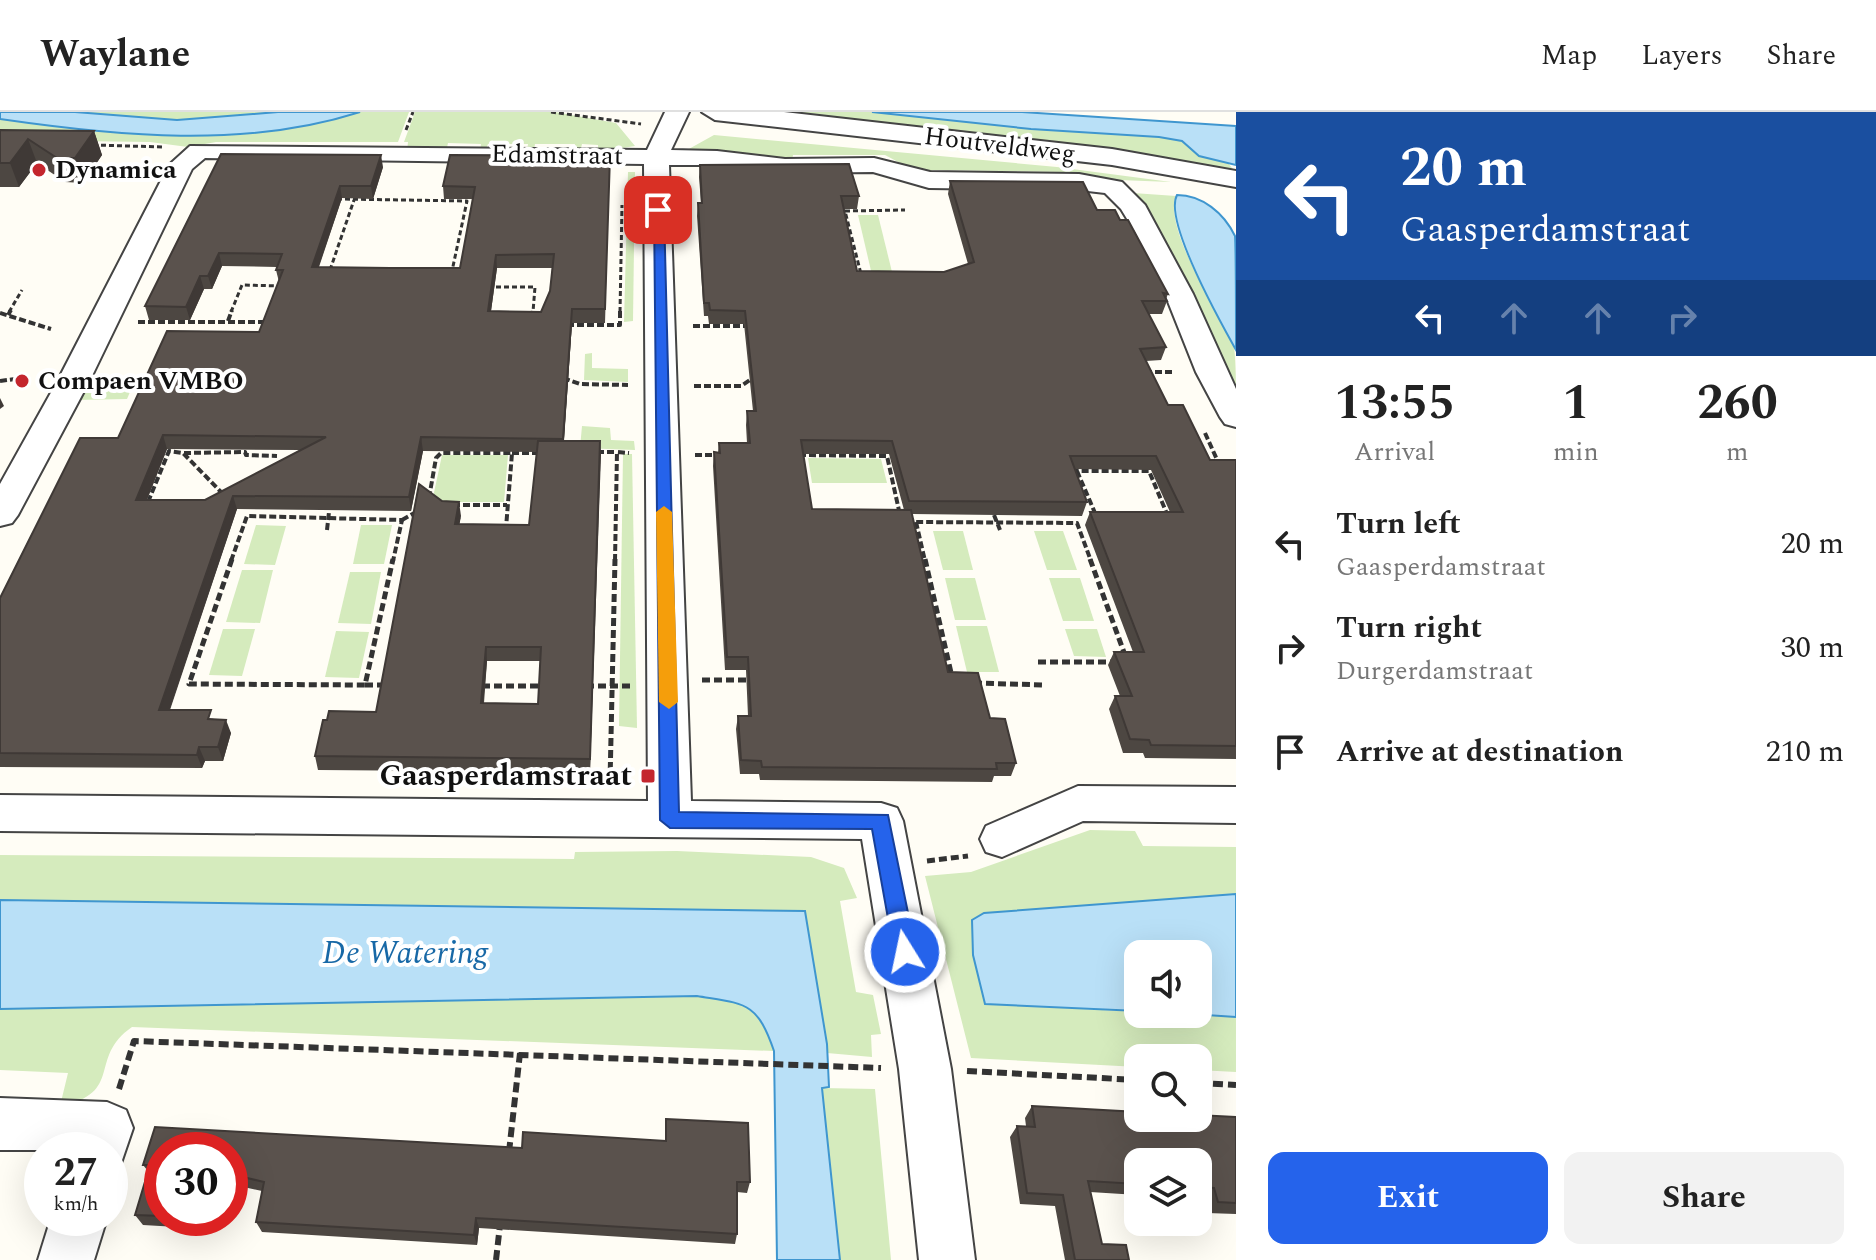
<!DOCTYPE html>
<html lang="en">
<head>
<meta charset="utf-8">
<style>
  body { margin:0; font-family:Spectral,serif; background:#f2f2f2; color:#222; height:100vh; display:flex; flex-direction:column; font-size:30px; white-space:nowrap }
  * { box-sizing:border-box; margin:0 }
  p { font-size:26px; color:#767676 }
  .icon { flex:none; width:44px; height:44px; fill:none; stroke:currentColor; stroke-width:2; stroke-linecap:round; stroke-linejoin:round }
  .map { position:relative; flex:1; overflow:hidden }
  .side { display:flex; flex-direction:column; background:#fff; width:640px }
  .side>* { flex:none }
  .banner { background:#1a4fa0; color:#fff; overflow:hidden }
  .buttons { position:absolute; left:1124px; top:828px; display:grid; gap:16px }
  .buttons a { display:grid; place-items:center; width:88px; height:88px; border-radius:16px; background:#fff; box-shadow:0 8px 32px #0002; font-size:40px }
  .speed { position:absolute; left:24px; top:1020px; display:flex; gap:16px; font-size:40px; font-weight:700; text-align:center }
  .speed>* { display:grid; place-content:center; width:104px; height:104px; border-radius:50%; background:#fff; box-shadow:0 8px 32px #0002; line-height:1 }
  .speed small { font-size:20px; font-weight:400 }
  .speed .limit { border:12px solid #d22; background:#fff; color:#111 }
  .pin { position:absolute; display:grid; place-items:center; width:68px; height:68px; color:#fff; margin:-34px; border-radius:16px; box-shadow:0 4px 12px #0006 }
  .me { position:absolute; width:88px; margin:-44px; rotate:350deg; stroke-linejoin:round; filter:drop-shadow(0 0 6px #0008) }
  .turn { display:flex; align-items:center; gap:28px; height:168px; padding:0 32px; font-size:36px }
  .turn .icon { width:104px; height:104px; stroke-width:2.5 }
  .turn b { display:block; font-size:56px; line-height:68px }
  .lanes { display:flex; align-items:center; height:76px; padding:0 32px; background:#0003; justify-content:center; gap:40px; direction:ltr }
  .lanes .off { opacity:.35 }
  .eta { display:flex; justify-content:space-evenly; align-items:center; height:136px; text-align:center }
  .eta b { font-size:48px; font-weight:700; line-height:56px }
  .action { display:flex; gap:16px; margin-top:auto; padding:16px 32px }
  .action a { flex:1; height:92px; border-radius:16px; background:#2563eb; color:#fff; font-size:32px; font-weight:700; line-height:92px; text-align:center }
  .action a+a { background:#f2f2f2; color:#222 }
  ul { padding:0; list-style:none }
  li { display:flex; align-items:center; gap:24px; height:104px; padding:0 32px }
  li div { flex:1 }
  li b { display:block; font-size:30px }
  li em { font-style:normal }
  header { display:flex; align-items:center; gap:48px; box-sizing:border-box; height:112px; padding:0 40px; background:#fff; border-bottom:2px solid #e0e0e0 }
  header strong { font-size:38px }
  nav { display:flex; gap:44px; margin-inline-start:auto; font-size:28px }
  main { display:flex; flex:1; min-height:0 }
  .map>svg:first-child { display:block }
</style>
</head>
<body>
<header>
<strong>Waylane</strong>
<nav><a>Map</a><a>Layers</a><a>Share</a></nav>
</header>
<main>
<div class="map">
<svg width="1236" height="1148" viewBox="0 0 1236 1148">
  <rect width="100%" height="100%" fill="#fffdf5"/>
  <g fill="#d5ebbd">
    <polygon points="75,0 278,0 177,8"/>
    <path d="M 360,0 L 409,0 L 398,30 L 216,30 L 188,35 L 150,30 L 0,28 L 0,7 C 117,24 245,37 360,0 Z"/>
    <polygon points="415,0 555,0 616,11 635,34 598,40 598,33 582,32 580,40 574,40 575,32 535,32 534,39 527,39 528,32 488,32 485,39 480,39 481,32 448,31 446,40 407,39 408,30 404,30"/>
    <polygon points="793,0 872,0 1031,17 1159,25 1182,29 1199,44 1228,51 1236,61"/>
    <polygon points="714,23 1057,55 1171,70 1066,66 1061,60 932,58 933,65 904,60 900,51 885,43 793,43 792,49 687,38"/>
    <polygon points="628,60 635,60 633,209 624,210"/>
    <path d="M 1133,81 L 1176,84 C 1163,117 1220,202 1234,235 C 1236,249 1236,275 1236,291 Z"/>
    <polygon points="858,103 878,103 893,164 872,163"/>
    <polygon points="592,241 592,256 628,257 628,270 584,268 585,242"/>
    <polygon points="83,273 133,273 127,287 76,288"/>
    <polygon points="582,314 610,316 611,328 634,329 635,338 580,336"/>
    <polygon points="623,342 632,342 637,616 619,614"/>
    <polygon points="442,343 508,343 504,390 432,390"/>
    <polygon points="808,346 881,347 887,371 812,371"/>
    <polygon points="256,413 286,414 275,453 244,452"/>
    <polygon points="361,413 392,413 384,452 353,452"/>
    <polygon points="933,419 963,419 973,458 943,458"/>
    <polygon points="1034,419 1063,419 1077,458 1047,458"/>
    <polygon points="242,458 273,458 260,511 226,510"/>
    <polygon points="350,460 381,460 371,512 338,511"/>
    <polygon points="945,466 975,466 986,508 955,508"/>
    <polygon points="1049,466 1080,466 1094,509 1063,509"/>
    <polygon points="956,514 987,514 999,560 967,560"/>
    <polygon points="223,517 255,517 242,564 209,563"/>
    <polygon points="1065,517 1097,517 1106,545 1074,544"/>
    <polygon points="336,519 369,520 359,566 325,565"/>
    <polygon points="1090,718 1135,719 1143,734 1236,735 1236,782 984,801 973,843 985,892 1236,905 1236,960 1198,958 1198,946 1138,946 1138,955 971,946 925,764 971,760"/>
    <polygon points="677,739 811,745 844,756 857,786 840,789 856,880 873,883 881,922 871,923 872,945 827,941 805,799 0,788 0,743 574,747 575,740"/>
    <path d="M 697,884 C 746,892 756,889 774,939 L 132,915 C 87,946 125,981 60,994 L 68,961 L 0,958 L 0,897 Z"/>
    <polygon points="822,976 875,977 891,1148 840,1148"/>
  </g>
  <g fill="#b9e0f7" stroke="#3f96cf" stroke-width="2">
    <path d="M 0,0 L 75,0 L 177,8 L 278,0 L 360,0 C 245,37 117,24 0,7 Z"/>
    <polygon points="872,0 1022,0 1236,14 1236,53 1199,44 1182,29 1159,25 1031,17"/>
    <path d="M 1177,83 C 1202,83 1224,101 1235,124 C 1236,138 1236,217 1236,238 C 1221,211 1163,109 1177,83 Z"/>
    <polygon points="1236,782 1236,905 1191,902 1198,902 1198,842 1138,842 1138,899 985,892 973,843 972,808 984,801"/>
    <path d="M 0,788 L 805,799 L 827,932 L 829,975 L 822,976 L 840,1148 L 777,1148 L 774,939 C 757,889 745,892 697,884 L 0,897 Z"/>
  </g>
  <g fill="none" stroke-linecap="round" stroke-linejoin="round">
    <defs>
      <g id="minor">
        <polygon points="665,0 689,0 671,38 717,39 785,47 874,46 930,60 1079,62 1122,70 1145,93 1193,182 1236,277 1236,315 1225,312 1220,305 1196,260 1165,182 1135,120 1121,97 1105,81 1079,78 929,76 873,60 785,61 717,53 669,53 691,689 881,691 897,696 903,709 951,957 975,1148 919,1148 899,957 862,727 0,719 0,683 648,689 644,52 205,46 192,57 90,268 18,403 12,411 0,414 0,372 58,268 169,53 190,34 647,38"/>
        <polygon points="1078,674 1236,675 1236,711 1083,709 1002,745 986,740 980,727 986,714"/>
        <polygon points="0,986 107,990 126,998 133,1016 119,1057 110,1060 110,1038 0,1038"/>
        <polygon points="51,1106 107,1106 94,1148 38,1148"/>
      </g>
      <polygon id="tertiary" points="702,0 784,0 1112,37 1236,59 1236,75 1112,53 715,8"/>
    </defs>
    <use href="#minor" stroke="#444" stroke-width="4"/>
    <use href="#tertiary" stroke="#444" stroke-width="4"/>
    <g stroke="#333" stroke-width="3" stroke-dasharray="5 3" stroke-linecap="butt">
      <polyline points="551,0 641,12"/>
      <polyline points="406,18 413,0"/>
      <polyline points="93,33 163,35"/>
      <polyline points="337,87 467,89 452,159"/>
      <polyline points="840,99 845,99 861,162"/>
      <polyline points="845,99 905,98"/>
      <polyline points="330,158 354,88"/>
      <polyline points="488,175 535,175 533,200"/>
      <polyline points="9,200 22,178"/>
      <polyline points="231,200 242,173 282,174"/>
      <polyline points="620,200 622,93"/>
    </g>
    <g stroke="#333" stroke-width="4" stroke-dasharray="7 3" stroke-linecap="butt">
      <polyline points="0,201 51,217"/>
      <polyline points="8,203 11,198"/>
      <polyline points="532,206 533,198"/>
      <polyline points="228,209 232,198"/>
      <polyline points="138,210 268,210"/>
      <polyline points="567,213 620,213 620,198"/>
      <polyline points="693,214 751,214"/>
      <polyline points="1145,260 1175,260"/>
      <polyline points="563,266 580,272 628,273"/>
      <polyline points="0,269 23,266"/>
      <polyline points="111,269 139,269 151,264"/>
      <polyline points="694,274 741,274 753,266"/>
      <polyline points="1205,321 1219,352"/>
      <polyline points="597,340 617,340"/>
      <polyline points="184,341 245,340 246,343 277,344"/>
      <polyline points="512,341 543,341"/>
      <polyline points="695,343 717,343"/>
      <polyline points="799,343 887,344 900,403"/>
      <polyline points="1075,354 1077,359 1149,359 1167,402"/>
      <polyline points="1077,359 1095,401"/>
      <polyline points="429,386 436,346 441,341 512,341 506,416"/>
      <polyline points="148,390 169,339 183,341 223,382"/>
      <polyline points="453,393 507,393"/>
      <polyline points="994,403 1000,418"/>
      <polyline points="907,406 916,410 1077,411 1091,449"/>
      <polyline points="402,408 418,399"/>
      <polyline points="916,410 925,449"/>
      <polyline points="327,418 329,400"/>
      <polyline points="231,449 247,404 402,408 393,449"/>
      <polyline points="615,449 617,340 629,341"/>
    </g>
    <g stroke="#333" stroke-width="5" stroke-dasharray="8 4" stroke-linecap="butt">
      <polyline points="232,447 189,572 365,573 393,447"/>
      <polyline points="925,447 952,565"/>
      <polyline points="1090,447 1126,546"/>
      <polyline points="1038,550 1113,550"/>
      <polyline points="702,568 752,568"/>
      <polyline points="974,571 1044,573"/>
      <polyline points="365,573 388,573"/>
      <polyline points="482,574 544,574"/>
      <polyline points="586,574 632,574"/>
      <polyline points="610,670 615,447"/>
      <polyline points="927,749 968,744"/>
    </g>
    <g stroke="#333" stroke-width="6" stroke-dasharray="10 5" stroke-linecap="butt">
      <polyline points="967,959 1138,968"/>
      <polyline points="1198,971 1236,973"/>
      <polyline points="119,977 134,929 881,956"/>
      <polyline points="509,1040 520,941"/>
      <polyline points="496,1148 500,1113"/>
    </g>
    <use href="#minor" fill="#fff" fill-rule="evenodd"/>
    <use href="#tertiary" fill="#fff" fill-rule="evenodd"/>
  </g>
  <g fill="#4d4742" fill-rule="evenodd">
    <polygon points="0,18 94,19 102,43 83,71 65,70 37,51 19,75 0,75"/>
    <path d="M 221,42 L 383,55 L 373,87 L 342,86 L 319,155 L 460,156 L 473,87 L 444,87 L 443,74 L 610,44 L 605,211 L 572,211 L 564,329 L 600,329 L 590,660 L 318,658 L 315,644 L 327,608 L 376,600 L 461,404 L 459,412 L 529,413 L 537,340 L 423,339 L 411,399 L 237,397 L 170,598 L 214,607 L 231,621 L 223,649 L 205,649 L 202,656 L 0,655 L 0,486 L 118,326 L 259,220 L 279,170 L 276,158 L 277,155 L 222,154 L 212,177 L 204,177 L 190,208 L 149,208 L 145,194 ZM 497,156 L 552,156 L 550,179 L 541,200 L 491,199 ZM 167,337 L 300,338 L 205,388 L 147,388 ZM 487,549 L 540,549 L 538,592 L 484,591 Z"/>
    <path d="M 700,53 L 859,84 L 857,97 L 844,97 L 857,159 L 944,160 L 968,152 L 948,82 L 950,69 L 1097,98 L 1120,108 L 1168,182 L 1166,187 L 1167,189 L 1162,202 L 1149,202 L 1166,235 L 1161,248 L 1146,249 L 1168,293 L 1210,348 L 1236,348 L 1236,647 L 1145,646 L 1143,641 L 1123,641 L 1109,597 L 1115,584 L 1120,584 L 1108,553 L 1114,540 L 1133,540 L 1085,413 L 1090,400 L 1170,400 L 1151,358 L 1075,357 L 1087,390 L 1082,404 L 912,402 L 948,560 L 990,606 L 1016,651 L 1011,664 L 994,664 L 992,670 L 760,668 L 759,662 L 740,662 L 736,617 L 738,604 L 748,604 L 746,558 L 725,558 L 713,354 L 714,340 L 718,341 L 719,331 L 747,331 L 746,313 L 747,299 L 753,299 L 744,212 L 709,212 L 708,204 L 704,204 L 697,104 L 698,91 L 701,91 L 699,65 ZM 803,342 L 889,342 L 904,398 L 812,397 Z"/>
    <polygon points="1032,994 1236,1005 1236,1102 1207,1101 1203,1087 1198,1086 1198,1050 1138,1050 1138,1083 1090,1080 1102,1132 1129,1148 1065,1148 1055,1094 1020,1092 1010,1025 1017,1014 1026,1014 1025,1006"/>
    <polygon points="666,1007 748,1011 750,1070 747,1081 737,1080 737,1122 735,1132 479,1116 477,1133 262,1120 256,1110 262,1079 230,1072 230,1038 162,1038 162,1106 215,1106 212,1117 143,1113 135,1103 148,1059 143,1053 155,1015 522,1036 523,1020 665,1029"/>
  </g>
  <g fill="#3f3936">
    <polygon points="94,19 102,43 83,71 75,46"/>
    <polygon points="28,27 37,51 19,75 10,51"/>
    <polygon points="381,43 383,55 373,87 371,74"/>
    <polygon points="340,74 342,86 314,168 312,155"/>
    <polygon points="219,141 222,154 212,177 208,164"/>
    <polygon points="496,143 497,156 489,213 488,199"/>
    <polygon points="200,164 204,177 190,208 186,195"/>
    <polygon points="572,197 572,211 563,340 563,327"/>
    <polygon points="0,286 4,294 0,297"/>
    <polygon points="163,323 167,337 141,402 136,388"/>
    <polygon points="421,325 423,339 411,399 409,385"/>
    <polygon points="600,329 601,343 590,660 590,647"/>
    <polygon points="233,384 237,397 165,611 159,598"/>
    <polygon points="459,390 461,404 457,426 455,412"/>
    <polygon points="486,535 487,549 482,605 481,591"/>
    <polygon points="226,608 231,621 223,649 218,635"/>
    <polygon points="199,635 205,649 202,656 197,643"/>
    <polygon points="205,1106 215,1106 212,1117 205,1107"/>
    <polygon points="476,1106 479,1116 477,1133 474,1123"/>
  </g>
  <g fill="#5a524d" stroke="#3f3936" stroke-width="2" fill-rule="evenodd">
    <polygon points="0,18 94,19 75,46 57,46 28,27 10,51 0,51"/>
    <path d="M 221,42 L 381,43 L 371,74 L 340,74 L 312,155 L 390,156 L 460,156 L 475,75 L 443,74 L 450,43 L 610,44 L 605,197 L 572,197 L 563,327 L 421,325 L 409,385 L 233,384 L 159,598 L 211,598 L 208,607 L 226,608 L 218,635 L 199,635 L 197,643 L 0,641 L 0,486 L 80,326 L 118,326 L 167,219 L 259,220 L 283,158 L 276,158 L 282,142 L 219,141 L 208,164 L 200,164 L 186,195 L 145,194 ZM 554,142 L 550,179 L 541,200 L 488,199 L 496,143 ZM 163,323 L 326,325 L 205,388 L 136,388 Z"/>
    <polygon points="849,52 859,84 841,84 857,159 944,160 974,150 950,69 1083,70 1097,98 1115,98 1120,108 1128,108 1168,182 1163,181 1167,189 1142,189 1166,235 1140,237 1168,293 1183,293 1210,348 1236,348 1236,634 1151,633 1149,628 1130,627 1115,584 1132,584 1114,540 1144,540 1090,400 1183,400 1156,344 1070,344 1087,390 909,389 892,329 801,328 812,397 911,398 948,560 978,561 990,606 1005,607 1016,651 996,651 997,657 762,655 761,649 741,648 738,604 751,604 748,545 727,545 714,340 720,341 719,331 750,331 747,299 756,299 745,199 710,198 709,191 704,191 698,91 702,91 700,53"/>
    <path d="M 538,329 L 600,329 L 590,647 L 315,644 L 323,608 L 327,608 L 329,599 L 376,600 L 419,372 L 442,389 L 459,390 L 455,412 L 529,413 ZM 486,535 L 541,535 L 538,592 L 481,591 Z"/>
    <polygon points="1032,994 1138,1000 1138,1006 1198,1006 1198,1003 1236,1005 1236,1091 1218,1090 1214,1076 1198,1075 1198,1050 1138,1050 1138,1072 1088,1069 1102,1132 1126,1133 1129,1148 1075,1148 1063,1083 1027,1081 1017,1014 1035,1015"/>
    <polygon points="666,1007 748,1011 750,1070 737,1070 737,1122 476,1106 474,1123 256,1110 264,1070 230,1062 230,1038 162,1038 162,1104 135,1103 150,1053 143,1053 155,1015 522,1036 523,1020 666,1029"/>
  </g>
  <polygon fill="#2563eb" stroke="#184099" stroke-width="2" points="654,95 664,98 679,700 888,703 916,840 913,847 905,849 897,847 894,840 872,717 670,716 660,708"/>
  <polygon fill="#f59e0b" points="664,394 672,400 678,590 669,597 659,590 656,400"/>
  <g fill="#c4262e" stroke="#fff" stroke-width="3">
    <circle cx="39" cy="58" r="8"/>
    <circle cx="22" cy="269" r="8"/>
    <rect x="640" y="656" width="16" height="16" rx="4"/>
  </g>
  <g text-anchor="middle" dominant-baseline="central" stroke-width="8" stroke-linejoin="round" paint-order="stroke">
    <g font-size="26" fill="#111" stroke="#fff">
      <text transform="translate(1000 33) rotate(7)">Houtveldweg</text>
      <text transform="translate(557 43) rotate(1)">Edamstraat</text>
    </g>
    <g font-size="26" font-weight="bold" fill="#111" stroke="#fff" text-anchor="start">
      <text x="55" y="58">Dynamica</text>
      <text x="38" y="269">Compaen VMBO</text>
    </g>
    <g font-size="30" font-weight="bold" fill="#111" stroke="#fff" text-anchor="end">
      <text x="632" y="664">Gaasperdamstraat</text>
    </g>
    <g font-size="32" font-style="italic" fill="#1768a6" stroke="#fff">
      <text x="405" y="841">De Watering</text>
    </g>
  </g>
</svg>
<div class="buttons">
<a><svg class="icon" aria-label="sound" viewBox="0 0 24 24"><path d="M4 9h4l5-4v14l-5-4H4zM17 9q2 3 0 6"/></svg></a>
<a><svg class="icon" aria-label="search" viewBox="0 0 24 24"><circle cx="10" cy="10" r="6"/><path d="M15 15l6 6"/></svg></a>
<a><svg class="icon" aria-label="layers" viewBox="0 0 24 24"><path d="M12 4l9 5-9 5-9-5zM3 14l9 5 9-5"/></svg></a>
</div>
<div class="speed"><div>27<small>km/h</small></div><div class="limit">30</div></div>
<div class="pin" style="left:658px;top:98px;background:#d93025"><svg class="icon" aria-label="arrive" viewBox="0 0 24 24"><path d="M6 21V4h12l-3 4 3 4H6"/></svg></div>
<svg class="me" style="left:905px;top:840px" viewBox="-20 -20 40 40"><circle r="17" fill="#2563eb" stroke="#fff" stroke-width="3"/><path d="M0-11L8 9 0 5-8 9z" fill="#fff"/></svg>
</div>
<section class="side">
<div class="banner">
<div class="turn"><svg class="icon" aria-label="left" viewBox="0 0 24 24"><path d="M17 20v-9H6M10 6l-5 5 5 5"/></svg><div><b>20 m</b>Gaasperdamstraat</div></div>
<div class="lanes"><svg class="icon" aria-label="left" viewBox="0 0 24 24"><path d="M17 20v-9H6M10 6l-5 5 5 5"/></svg><svg class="icon off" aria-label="ahead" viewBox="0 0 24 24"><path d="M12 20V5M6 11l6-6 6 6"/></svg><svg class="icon off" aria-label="ahead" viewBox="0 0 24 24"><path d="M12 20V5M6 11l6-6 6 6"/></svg><svg class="icon off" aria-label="right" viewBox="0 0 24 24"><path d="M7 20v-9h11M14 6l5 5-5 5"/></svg></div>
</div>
<div class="eta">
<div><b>13:55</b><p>Arrival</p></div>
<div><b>1</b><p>min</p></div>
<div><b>260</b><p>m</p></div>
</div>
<ul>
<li><svg class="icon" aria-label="left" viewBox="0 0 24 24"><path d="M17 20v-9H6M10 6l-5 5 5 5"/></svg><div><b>Turn left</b><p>Gaasperdamstraat</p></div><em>20 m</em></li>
<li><svg class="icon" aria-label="right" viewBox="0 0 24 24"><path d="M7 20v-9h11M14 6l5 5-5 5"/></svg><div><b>Turn right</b><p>Durgerdamstraat</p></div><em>30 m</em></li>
<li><svg class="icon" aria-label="arrive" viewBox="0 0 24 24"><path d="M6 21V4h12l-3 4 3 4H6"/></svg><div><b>Arrive at destination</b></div><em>210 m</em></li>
</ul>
<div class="action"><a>Exit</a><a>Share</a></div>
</section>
</main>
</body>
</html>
